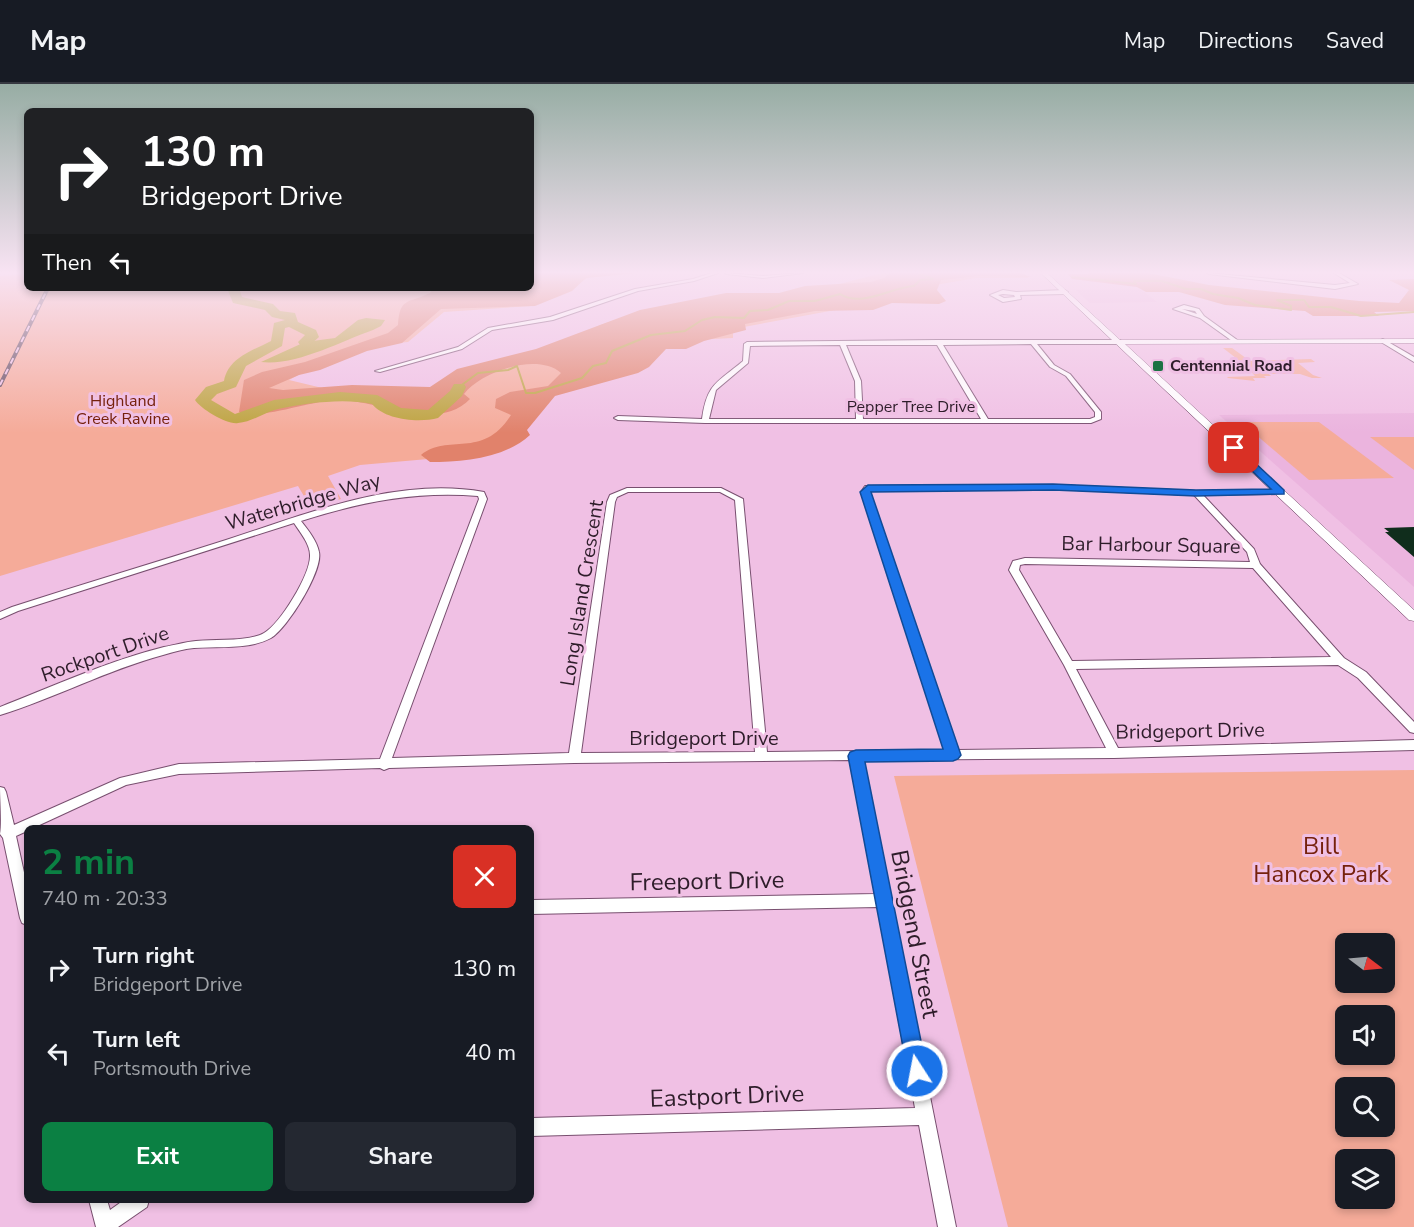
<!DOCTYPE html>
<html lang="en">
<head>
<meta charset="utf-8">
<style>
  body { margin:0; font-family:"Nunito Sans",sans-serif; background:#242831; color:#f1f3f6; height:100vh; display:flex; flex-direction:column; font-size:22px; white-space:nowrap }
  * { box-sizing:border-box; margin:0 }
  p { font-size:20px; color:#9ea1a6 }
  .icon { flex:none; width:33px; height:33px; fill:none; stroke:currentColor; stroke-width:2; stroke-linecap:round; stroke-linejoin:round }
  .map { position:relative; flex:1; overflow:hidden }
  .panel { position:absolute; left:24px; top:741px; width:510px; height:378px; display:flex; flex-direction:column; background:#171b24; border-radius:9px; box-shadow:0 3px 9px #0003 }
  .panel>* { flex:none }
  .guide { position:absolute; left:24px; top:24px; width:510px; height:183px; border-radius:9px; box-shadow:0 3px 9px #0003; background:#202124; color:#fff; overflow:hidden }
  .needle { width:39px; rotate:106deg }
  .fabs { position:absolute; left:1335px; top:849px; display:grid; gap:12px }
  .fabs a { display:grid; place-items:center; width:60px; height:60px; border-radius:9px; background:#171b24; box-shadow:0 3px 9px #0003; font-size:30px }
  .pin { position:absolute; display:grid; place-items:center; width:51px; height:51px; color:#fff; margin:-26px; border-radius:12px; box-shadow:0 3px 9px #0006 }
  .me { position:absolute; width:66px; margin:-33px; rotate:349deg; stroke-linejoin:round; filter:drop-shadow(0 0 4px #0008) }
  .turn { display:flex; align-items:center; gap:21px; height:126px; padding:0 18px; font-size:27px }
  .turn .icon { width:78px; height:78px; stroke-width:2.5 }
  .turn b { display:block; font-size:42px; line-height:51px }
  .then { display:flex; align-items:center; height:57px; padding:0 18px; background:#0003; gap:12px; font-size:22px }
  .round { display:grid; place-items:center; flex:none; width:63px; height:63px; border-radius:9px; background:#242831 }
  .head { display:flex; align-items:center; justify-content:space-between; height:102px; padding:0 18px }
  h1 { font-size:36px; font-weight:700; line-height:45px; color:#0b8043 }
  .button { display:flex; gap:12px; margin-top:auto; padding:12px 18px }
  .button a { flex:1; height:69px; border-radius:9px; background:#0b8043; color:#fff; font-size:24px; font-weight:700; line-height:69px; text-align:center }
  .button a+a { background:#242831; color:#f1f3f6 }
  ul { padding:0; list-style:none }
  li { display:flex; align-items:center; gap:18px; height:84px; padding:0 18px }
  li div { flex:1 }
  li b { display:block; font-size:22px }
  li em { font-style:normal }
  header { display:flex; align-items:center; gap:36px; box-sizing:border-box; height:84px; padding:0 30px; background:#171b24; border-bottom:2px solid #363941 }
  header strong { font-size:28px }
  nav { display:flex; gap:33px; margin-inline-start:auto; font-size:21px }
  .map>svg:first-child { display:block }
</style>
</head>
<body>
<header>
<strong>Map</strong>
<nav><a>Map</a><a>Directions</a><a>Saved</a></nav>
</header>
<div class="map">
<svg width="1414" height="1143" viewBox="0 0 1414 1143">
  <rect width="100%" height="100%" fill="#f0c0e4"/>
  <g fill="#ebb4de">
    <polygon points="1076,206 1142,206 1157,218 1090,219"/>
    <polygon points="1414,329 1414,503 1219,331"/>
  </g>
  <g fill="#f5ab99" fill-rule="evenodd">
    <polygon points="531,189 638,189 593,192 562,205 531,222 444,228 408,258 387,260 317,281 289,296 414,326 455,300 551,267 600,241 636,229 832,202 882,189 1024,189 1029,194 976,194 935,201 857,222 733,245 733,254 652,258 562,305 485,370 360,381 328,392 341,415 311,424 298,402 0,492 0,192 27,190 27,204 531,204"/>
    <polygon points="1223,264 1232,264 1250,277 1311,275 1315,278 1298,279 1313,291 1322,294 1312,294 1300,290 1269,290 1271,292 1264,292 1266,294 1253,294 1255,297 1228,294 1227,293 1255,292 1245,281"/>
    <polygon points="1241,338 1319,338 1394,394 1309,396"/>
    <polygon points="1370,353 1414,353 1414,386"/>
    <path d="M 1414,686 L 1414,1143 L 1008,1143 L 894,692 ZM 1346,860 L 1384,860 L 1384,898 L 1346,898 ZM 1346,932 L 1384,932 L 1384,970 L 1346,970 ZM 1346,1004 L 1384,1004 L 1384,1042 L 1346,1042 ZM 1346,1076 L 1384,1076 L 1384,1114 L 1346,1114 Z"/>
  </g>
  <g fill="#e1826b">
    <path d="M 531,189 L 638,189 L 586,194 L 572,207 L 535,222 L 441,225 L 402,259 L 367,267 L 320,286 L 299,291 L 269,304 L 283,306 L 352,301 L 430,303 L 457,285 L 536,265 L 640,226 L 726,209 L 779,209 L 805,202 L 871,198 L 884,194 L 890,189 L 1020,189 L 1031,193 L 979,192 L 941,196 L 937,206 L 946,217 L 939,220 L 892,219 L 873,226 L 815,227 L 745,240 L 746,246 L 704,257 L 686,265 L 666,265 L 649,283 L 638,289 L 555,312 L 527,346 L 530,351 C 505,374 463,378 430,378 L 421,371 C 448,349 483,376 511,331 L 495,324 L 496,315 L 510,308 L 548,302 L 561,289 C 537,268 481,288 464,310 L 470,315 C 437,349 379,316 338,316 C 312,316 258,337 239,328 L 244,296 L 262,288 L 305,278 L 388,249 L 398,241 C 400,213 407,220 430,209 L 432,206 L 429,204 L 531,204 Z"/>
    <polygon points="1087,189 1148,189 1209,201 1359,217 1399,219 1409,206 1389,196 1414,195 1414,227 1374,228 1379,232 1313,232 1305,227 1225,221 1179,208 1146,208 1137,203 1072,195 1068,190 1089,190"/>
  </g>
  <path fill="#bda33e" d="M 366,234 L 385,236 L 381,242 L 373,246 C 339,258 296,282 261,278 L 305,258 L 335,254 L 358,236 Z"/>
  <g fill="none" stroke-linecap="round" stroke-linejoin="round">
    <g stroke="#bda33e" stroke-width="2">
      <polyline points="1072,193 1136,200 1134,197 1162,197 1186,205 1201,205 1213,210 1238,214 1255,221 1291,226 1291,222 1277,216 1304,216 1309,223 1331,223 1361,232 1414,228"/>
      <path d="M 459,303 L 478,289 L 508,286 L 517,282 L 526,309 L 535,309 L 582,294 L 593,282 L 606,279 L 612,267 L 651,251 L 685,247 L 702,236 L 715,233 L 744,234 L 750,227 L 768,226 L 789,217 L 815,217 L 840,210 C 862,224 891,203 914,202 L 920,196 L 933,195 L 918,189"/>
    </g>
    <path fill="#bda33e" fill-rule="evenodd" d="M 227,204 L 239,204 L 242,213 L 273,220 L 280,227 L 295,229 L 298,238 L 316,246 L 319,253 L 310,261 L 300,261 L 298,258 L 305,251 L 289,243 L 285,244 L 282,262 L 246,282 L 236,303 L 217,310 L 211,316 L 235,330 L 274,316 L 340,308 L 377,311 L 401,324 L 428,326 L 450,307 L 454,300 L 464,300 L 466,303 L 462,312 L 438,334 C 419,339 385,336 372,320 C 343,314 307,319 278,325 C 265,328 252,338 238,339 C 227,341 201,325 195,316 L 206,303 L 224,297 C 228,274 252,267 271,257 L 274,239 L 285,236 L 272,233 L 265,226 L 233,219 Z"/>
  </g>
  <polygon fill="#102d1c" points="1414,443 1414,473 1385,448 1389,448 1384,444"/>
  <g fill="none" stroke-linecap="round" stroke-linejoin="round">
    <defs>
      <g id="street">
        <polygon points="712,189 718,189 694,197 638,207 553,236 492,246 462,265 380,288 375,287 458,263 488,244 550,233 635,205 693,195"/>
        <polygon points="725,189 763,192 803,189 763,194 727,190"/>
        <polygon points="1207,189 1335,201 1350,199 1334,189 1339,189 1358,200 1335,205 1209,190"/>
        <path d="M 1003,206 L 1016,208 L 1065,206 L 1068,208 L 1065,210 L 1020,211 L 1021,215 L 1003,218 L 990,211 ZM 1003,210 L 1014,211 L 1015,213 L 1004,214 L 998,211 Z"/>
        <path d="M 1184,221 L 1199,225 L 1204,232 L 1240,258 L 1235,259 L 1200,234 L 1173,225 ZM 1182,225 L 1195,227 L 1197,230 Z"/>
        <polygon points="1383,255 1414,273 1414,278 1381,258 1381,256"/>
        <path d="M 938,256 L 1120,256 L 1123,258 L 1120,260 L 1037,260 L 1054,281 L 1070,290 L 1101,328 L 1101,335 L 1091,339 L 705,339 L 618,336 L 614,334 L 618,332 L 702,335 C 707,299 717,299 743,277 L 744,260 L 747,258 ZM 1031,260 L 1050,283 L 1066,292 L 1095,328 L 1095,333 L 1090,335 L 988,335 L 943,261 ZM 840,261 L 855,297 L 856,335 L 709,335 L 716,306 L 748,279 L 750,262 ZM 846,261 L 937,261 L 981,335 L 863,335 L 861,297 Z"/>
        <path d="M 1053,401 L 1196,407 L 1283,406 L 1284,408 L 1280,410 L 1203,411 L 1254,465 L 1260,480 L 1344,574 L 1366,588 L 1414,638 L 1414,649 L 1410,648 L 1358,594 L 1338,581 L 1076,585 L 1118,664 L 1414,656 L 1414,666 L 1114,674 L 863,676 L 956,1143 L 938,1143 L 919,1041 L 531,1052 L 531,1034 L 915,1024 L 878,823 L 531,830 L 531,816 L 876,810 L 851,676 L 574,679 L 389,684 L 384,686 L 380,684 L 179,690 L 126,701 L 33,744 L 27,744 L 27,747 L 16,752 L 27,802 L 27,841 L 22,839 L 20,834 L 3,754 L 0,750 C 2,740 0,715 0,703 L 4,704 L 6,708 L 14,741 L 120,694 L 179,680 L 380,675 L 479,415 L 478,412 C 415,407 361,418 301,437 C 308,446 317,457 319,468 C 323,487 287,545 271,554 C 249,566 218,562 194,564 C 184,565 173,568 163,571 C 107,586 55,614 0,631 L 0,623 C 54,602 108,577 164,563 C 175,561 185,558 196,557 C 215,555 248,558 264,549 C 280,540 311,490 310,471 C 310,460 300,448 294,439 L 18,527 L 0,535 L 0,528 L 12,523 C 83,500 154,479 226,456 C 307,430 397,392 484,408 L 487,415 L 392,674 L 569,669 L 607,418 L 610,411 L 627,404 L 721,404 L 743,415 L 767,668 L 945,666 L 861,408 L 865,402 L 868,402 ZM 1053,405 L 1194,411 L 1247,468 L 1250,478 L 1025,474 L 1013,477 L 1009,486 L 1064,581 L 1106,664 L 957,666 L 869,408 L 870,406 ZM 628,408 L 720,408 L 735,416 L 755,668 L 581,669 L 615,418 L 617,413 ZM 1025,480 L 1253,484 L 1331,573 L 1072,577 L 1019,486 L 1020,481 Z"/>
        <polygon points="89,1116 107,1116 110,1126 124,1116 149,1116 147,1123 118,1143 96,1143"/>
      </g>
      <polygon id="secondary" points="1041,189 1047,189 1120,256 1414,255 1414,259 1125,260 1414,526 1414,537 1409,536"/>
    </defs>
    <use href="#street" stroke="#784f6f" stroke-width="2"/>
    <use href="#secondary" stroke="#784f6f" stroke-width="1"/>
    <use href="#street" fill="#fff" fill-rule="evenodd"/>
    <use href="#secondary" fill="#fff" fill-rule="evenodd"/>
    <defs>
      <polyline id="rail" points="0,301 48,204"/>
    </defs>
    <use href="#rail" stroke="#5f4659" stroke-width="4"/>
    <use href="#rail" stroke="#f0c0e4" stroke-width="2" stroke-dasharray="6" stroke-linecap="butt"/>
  </g>
  <linearGradient id="sky" x2="0" y2="1"><stop stop-color="#97ada4"/><stop offset="0.54" stop-color="#f8e3f3"/><stop offset="1" stop-color="#f8e3f3" stop-opacity="0"/></linearGradient>
  <rect width="1414" height="349" fill="url(#sky)"/>
  <polygon fill="#1a73e8" stroke="#114b97" stroke-width="1.5" points="1230,362 1237,362 1284,406 1284,410 1196,412 1053,406 871,408 961,671 958,675 953,677 865,678 927,987 924,995 917,998 909,995 848,672 850,668 856,666 943,665 860,408 868,401 1053,400 1196,406 1271,405 1230,366"/>
  <rect fill="#1d7244" stroke="#f0c0e4" stroke-width="2" x="1152" y="276" width="12" height="12" rx="3"/>
  <g text-anchor="middle" dominant-baseline="central" stroke-width="6" stroke-linejoin="round" paint-order="stroke">
    <g font-size="16" font-weight="bold" fill="#2e1d2a" stroke="#f0c0e4" text-anchor="start">
      <text x="1170" y="282">Centennial Road</text>
    </g>
    <g font-size="16" fill="#76210c" stroke="#f0c0e4">
      <text x="123" y="317">Highland<tspan x="123" dy="18">Creek Ravine</tspan></text>
    </g>
    <g font-size="16" fill="#2e1d2a" stroke="#f0c0e4">
      <text x="911" y="323">Pepper Tree Drive</text>
    </g>
    <g font-size="20" fill="#2e1d2a" stroke="#f0c0e4">
      <text transform="translate(303 418) rotate(-16)">Waterbridge Way</text>
      <text transform="translate(1151 461) rotate(1)">Bar Harbour Square</text>
      <text transform="translate(582 509) rotate(-81)">Long Island Crescent</text>
      <text transform="translate(105 570) rotate(-19)">Rockport Drive</text>
      <text transform="translate(1190 647) rotate(-1)">Bridgeport Drive</text>
      <text x="704" y="654">Bridgeport Drive</text>
    </g>
    <g font-size="24" fill="#76210c" stroke="#f0c0e4">
      <text x="1321" y="762">Bill<tspan x="1321" dy="28">Hancox Park</tspan></text>
    </g>
    <g font-size="24" fill="#2e1d2a" stroke="#f0c0e4">
      <text transform="translate(707 797) rotate(-1)">Freeport Drive</text>
      <text transform="translate(915 850) rotate(79)">Bridgend Street</text>
      <text transform="translate(727 1012) rotate(-2)">Eastport Drive</text>
    </g>
  </g>
</svg>
<div class="fabs">
<a><svg class="needle" viewBox="-14 -14 28 28"><path d="M0-13l5 13h-10z" fill="#e53935"/><path d="M0 13l5-13h-10z" fill="#9ea1a6"/></svg></a>
<a><svg class="icon" aria-label="sound" viewBox="0 0 24 24"><path d="M4 9h4l5-4v14l-5-4H4zM17 9q2 3 0 6"/></svg></a>
<a><svg class="icon" aria-label="search" viewBox="0 0 24 24"><circle cx="10" cy="10" r="6"/><path d="M15 15l6 6"/></svg></a>
<a><svg class="icon" aria-label="layers" viewBox="0 0 24 24"><path d="M12 4l9 5-9 5-9-5zM3 14l9 5 9-5"/></svg></a>
</div>
<div class="pin" style="left:1234px;top:364px;background:#d93025"><svg class="icon" aria-label="arrive" viewBox="0 0 24 24"><path d="M6 21V4h12l-3 4 3 4H6"/></svg></div>
<svg class="me" style="left:917px;top:987px" viewBox="-20 -20 40 40"><circle r="17" fill="#1a73e8" stroke="#fff" stroke-width="3"/><path d="M0-11L8 9 0 5-8 9z" fill="#fff"/></svg>
<div class="guide">
<div class="turn"><svg class="icon" aria-label="right" viewBox="0 0 24 24"><path d="M7 20v-9h11M14 6l5 5-5 5"/></svg><div><b>130 m</b>Bridgeport Drive</div></div>
<div class="then">Then<svg class="icon" aria-label="left" viewBox="0 0 24 24"><path d="M17 20v-9H6M10 6l-5 5 5 5"/></svg></div>
</div>
<section class="panel">
<div class="head"><div><h1>2 min</h1><p>740 m · 20:33</p></div><a class="round" style="background:#d93025;color:#fff"><svg class="icon" aria-label="close" viewBox="0 0 24 24"><path d="M6 6l12 12M18 6L6 18"/></svg></a></div>
<ul>
<li><svg class="icon" aria-label="right" viewBox="0 0 24 24"><path d="M7 20v-9h11M14 6l5 5-5 5"/></svg><div><b>Turn right</b><p>Bridgeport Drive</p></div><em>130 m</em></li>
<li><svg class="icon" aria-label="left" viewBox="0 0 24 24"><path d="M17 20v-9H6M10 6l-5 5 5 5"/></svg><div><b>Turn left</b><p>Portsmouth Drive</p></div><em>40 m</em></li>
</ul>
<div class="button"><a>Exit</a><a>Share</a></div>
</section>
</div>
</body>
</html>
